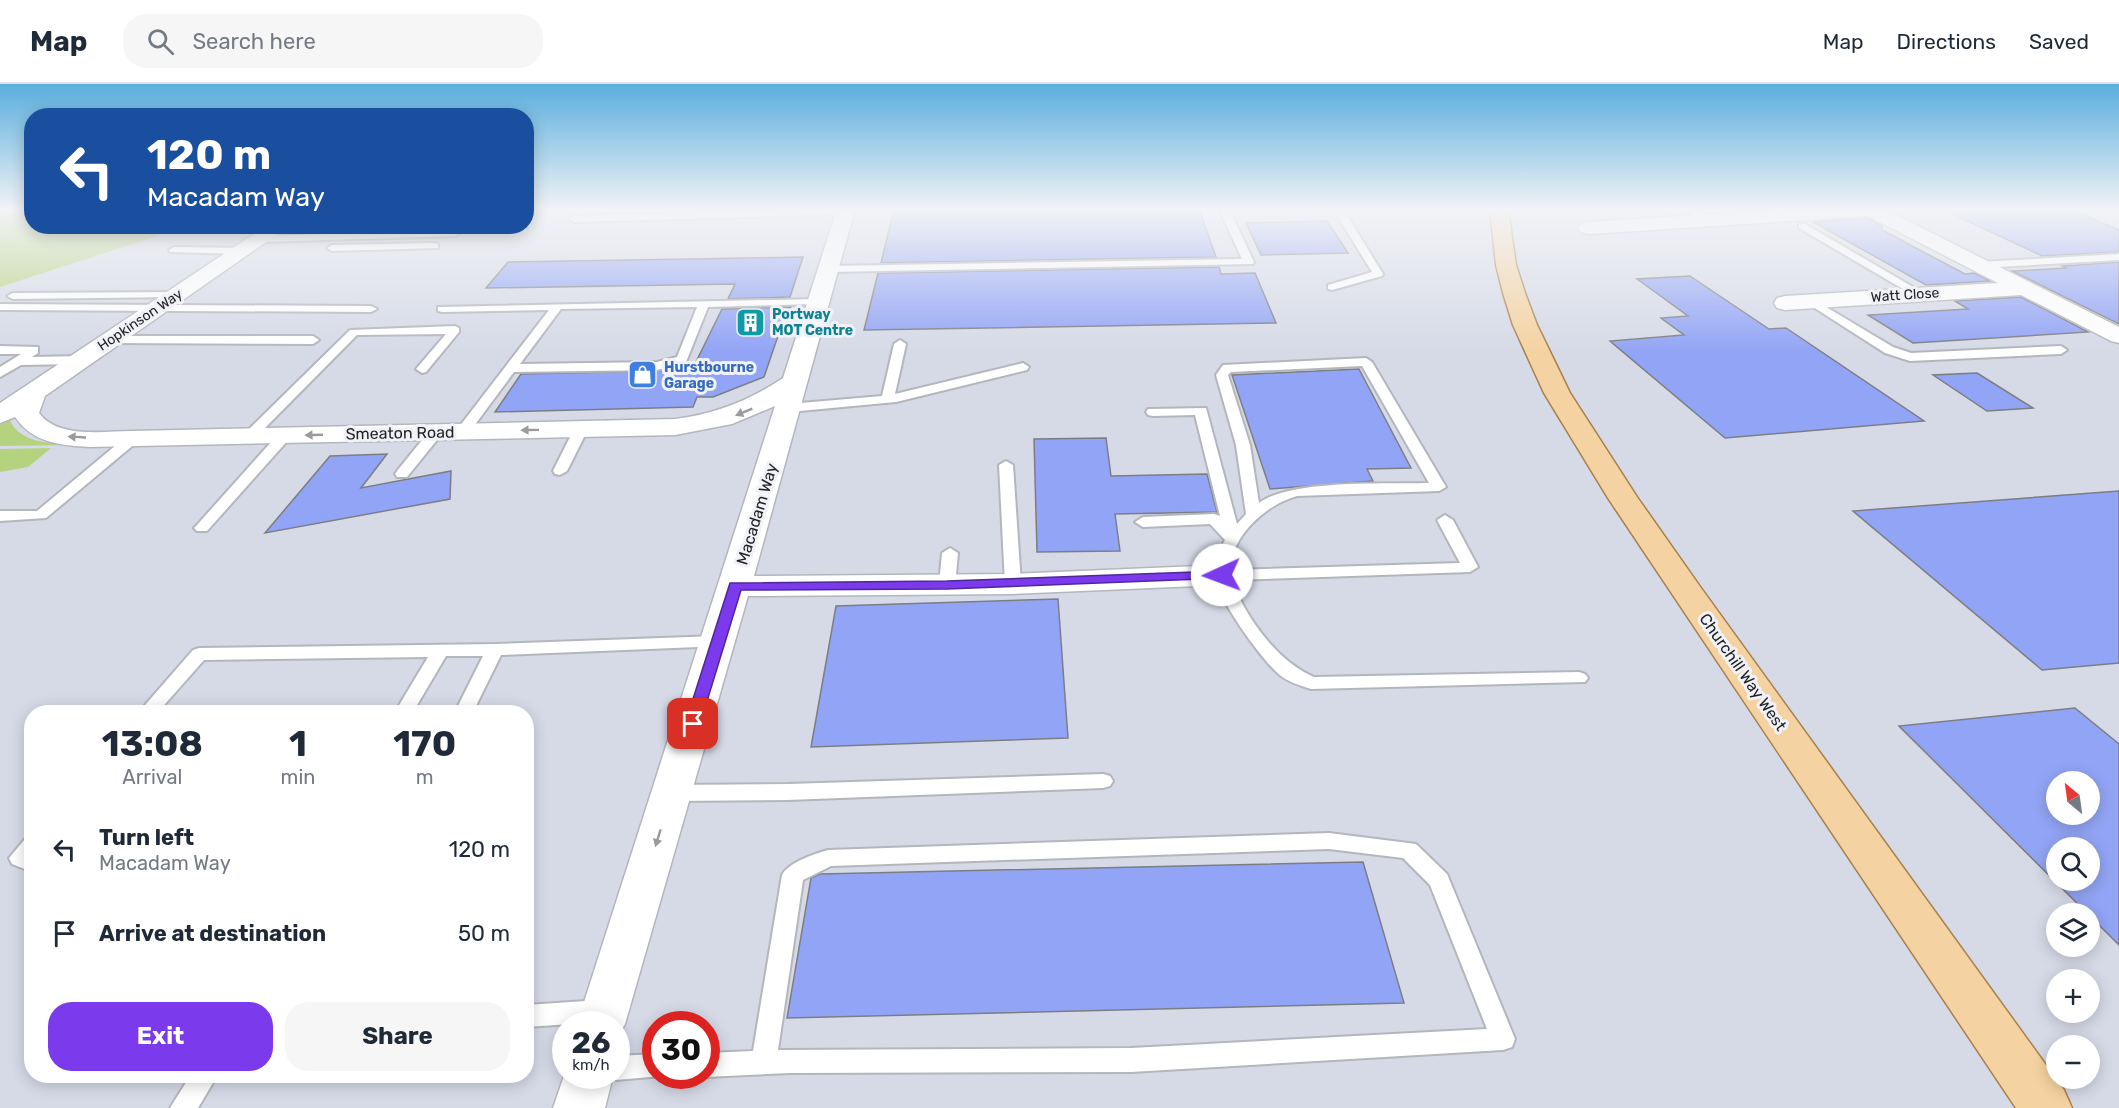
<!DOCTYPE html>
<html lang="en">
<head>
<meta charset="utf-8">
<style>
  body { margin:0; font-family:Rubik,sans-serif; background:#f6f6f7; color:#1f2937; height:100vh; display:flex; flex-direction:column; font-size:22px; white-space:nowrap }
  * { box-sizing:border-box; margin:0 }
  p { font-size:20px; color:#747a83 }
  .icon { flex:none; width:33px; height:33px; fill:none; stroke:currentColor; stroke-width:2; stroke-linecap:round; stroke-linejoin:round }
  .map { position:relative; flex:1; overflow:hidden }
  .panel { position:absolute; left:24px; top:621px; width:510px; height:378px; display:flex; flex-direction:column; background:#fff; border-radius:24px; box-shadow:0 3px 15px #0003 }
  .panel>* { flex:none }
  .guide { position:absolute; left:24px; top:24px; width:510px; height:126px; border-radius:24px; box-shadow:0 3px 15px #0003; background:#1a4fa0; color:#fff; overflow:hidden }
  .needle { width:39px; rotate:331deg }
  .fabs { position:absolute; left:2046px; top:687px; display:grid; gap:12px }
  .fabs a { display:grid; place-items:center; width:54px; height:54px; border-radius:50%; background:#fff; box-shadow:0 3px 15px #0003; font-size:30px }
  .speed { position:absolute; left:552px; top:927px; display:flex; gap:12px; font-size:30px; font-weight:700; text-align:center }
  .speed>* { display:grid; place-content:center; width:78px; height:78px; border-radius:50%; background:#fff; box-shadow:0 3px 15px #0003; line-height:1 }
  .speed small { font-size:15px; font-weight:400 }
  .speed .limit { border:9px solid #d22; background:#fff; color:#111 }
  .pin { position:absolute; display:grid; place-items:center; width:51px; height:51px; color:#fff; margin:-26px; border-radius:12px; box-shadow:0 3px 9px #0006 }
  .me { position:absolute; width:66px; margin:-33px; rotate:268deg; stroke-linejoin:round; filter:drop-shadow(0 0 4px #0008) }
  .turn { display:flex; align-items:center; gap:21px; height:126px; padding:0 24px; font-size:27px }
  .turn .icon { width:78px; height:78px; stroke-width:2.5 }
  .turn b { display:block; font-size:42px; line-height:51px }
  .eta { display:flex; justify-content:space-evenly; align-items:center; height:102px; text-align:center }
  .eta b { font-size:36px; font-weight:700; line-height:42px }
  .cta { display:flex; gap:12px; margin-top:auto; padding:12px 24px }
  .cta a { flex:1; height:69px; border-radius:24px; background:#7c3aed; color:#fff; font-size:24px; font-weight:700; line-height:69px; text-align:center }
  .cta a+a { background:#f6f6f7; color:#1f2937 }
  ul { padding:0; list-style:none }
  li { display:flex; align-items:center; gap:18px; height:84px; padding:0 24px }
  li div { flex:1 }
  li b { display:block; font-size:22px }
  li em { font-style:normal }
  header { display:flex; align-items:center; gap:36px; box-sizing:border-box; height:84px; padding:0 30px; background:#fff; border-bottom:2px solid #e0e1e3 }
  header strong { font-size:28px }
  nav { display:flex; gap:33px; margin-inline-start:auto; font-size:21px }
  .search { width:420px; height:54px; background:#f6f6f7; display:flex; align-items:center; gap:15px; box-sizing:border-box; padding:0 21px; border-radius:24px; color:#747a83; font-size:22px }
  .map>svg:first-child { display:block }
</style>
</head>
<body>
<header>
<strong>Map</strong>
<div class="search"><svg class="icon" aria-label="search" viewBox="0 0 24 24"><circle cx="10" cy="10" r="6"/><path d="M15 15l6 6"/></svg>Search here</div>
<nav><a>Map</a><a>Directions</a><a>Saved</a></nav>
</header>
<div class="map">
<svg width="2119" height="1024" viewBox="0 0 2119 1024">
  <rect width="100%" height="100%" fill="#e3e5eb"/>
  <path fill="#d6dae7" fill-rule="evenodd" d="M 527,125 L 2101,125 L 2119,132 L 2119,1024 L 0,1024 L 0,203 L 185,143 L 526,142 ZM 32,628 L 526,628 L 526,992 L 32,992 ZM 2056,698 L 2090,698 L 2090,730 L 2056,730 ZM 2056,764 L 2090,764 L 2090,796 L 2056,796 ZM 2056,830 L 2090,830 L 2090,862 L 2056,862 ZM 2056,896 L 2090,896 L 2090,928 L 2056,928 ZM 566,940 L 616,940 L 616,992 L 566,992 ZM 656,940 L 706,940 L 706,992 L 656,992 ZM 2056,962 L 2090,962 L 2090,994 L 2056,994 Z"/>
  <g fill="#b5d27f">
    <polygon points="0,125 31,125 32,142 185,143 0,203"/>
    <path d="M 9,334 C 17,358 50,360 72,361 L 0,362 L 0,338 Z"/>
    <polygon points="51,364 28,383 0,388 0,365"/>
  </g>
  <g fill="#92a4f5" stroke="#7c7e83" stroke-width="1.5" fill-rule="evenodd">
    <polygon points="894,125 1199,125 1216,173 881,179"/>
    <polygon points="1942,125 2070,125 2119,146 2119,168 2042,172"/>
    <polygon points="1868,134 1882,142 1882,146 1965,190 1974,189 1990,197 1926,201 1813,138"/>
    <polygon points="1327,137 1348,169 1261,171 1246,139"/>
    <polygon points="803,173 790,213 728,215 735,200 486,204 508,178"/>
    <polygon points="2119,178 2119,240 2012,187 2066,184 2062,182"/>
    <polygon points="1219,183 1221,190 1255,189 1276,239 864,246 878,189"/>
    <polygon points="1690,192 1769,245 1786,244 1924,337 1725,354 1610,257 1684,251 1661,234 1688,232 1637,195"/>
    <polygon points="2021,213 2088,248 1913,259 1868,231 1968,225 1955,217"/>
    <polygon points="791,223 780,252 778,252 764,293 713,313 697,313 693,323 495,328 521,290 692,286 722,225"/>
    <polygon points="1359,285 1411,384 1367,385 1373,397 1270,405 1232,291"/>
    <polygon points="1977,289 2033,324 1987,327 1933,291"/>
    <polygon points="1106,354 1111,392 1207,390 1217,428 1115,430 1120,467 1037,468 1034,355"/>
    <polygon points="387,370 361,404 451,387 450,415 265,449 330,372"/>
    <polygon points="2119,407 2119,579 2042,586 1853,427"/>
    <polygon points="1058,515 1068,654 811,663 836,522"/>
    <path d="M 2075,624 L 2119,660 L 2119,861 L 1899,642 ZM 2056,698 L 2090,698 L 2090,730 L 2056,730 ZM 2056,764 L 2090,764 L 2090,796 L 2056,796 Z"/>
    <polygon points="1363,778 1404,919 787,934 811,794 820,790"/>
  </g>
  <g fill="none" stroke-linecap="round" stroke-linejoin="round">
    <defs>
      <g id="lane">
        <polygon points="845,125 850,128 848,130 574,138 569,135 574,132"/>
        <polygon points="1219,125 1229,125 1254,178 1253,180 829,188 824,185 829,182 1242,175"/>
        <polygon points="1333,125 1343,125 1383,190 1382,192 1332,206 1328,205 1328,201 1372,188"/>
        <polygon points="1684,125 1696,125 1713,136 1705,138"/>
        <polygon points="1799,140 1805,140 1925,210 1919,213 1915,212 1799,144"/>
        <polygon points="456,142 467,142 456,152 260,158 255,155 260,152 453,146"/>
        <polygon points="434,159 438,160 438,164 332,167 327,164 332,161"/>
        <polygon points="174,163 243,164 248,167 243,170 170,168 169,166"/>
        <polygon points="2119,170 2119,176 1980,184 1975,181 1980,178"/>
        <polygon points="177,208 181,209 181,213 13,215 7,212 13,209"/>
        <polygon points="1811,214 1893,263 1911,269 2061,262 2067,266 2061,270 1910,277 1885,269 1807,219 1805,217"/>
        <path d="M 817,215 L 823,218 L 821,220 L 708,223 L 686,278 L 657,286 L 514,288 L 468,350 L 463,351 L 456,347 L 549,226 L 442,228 L 438,227 L 438,223 ZM 697,223 L 677,273 L 657,278 L 520,280 L 561,225 Z"/>
        <polygon points="0,220 371,222 377,225 371,228 0,226"/>
        <polygon points="455,242 459,244 459,248 426,288 422,289 416,285 446,250 357,251 254,355 244,355 242,352 350,246"/>
        <polygon points="111,252 313,252 319,256 313,260 107,259 107,253"/>
        <polygon points="900,256 906,260 895,310 1023,279 1029,283 1027,286 896,318 789,328 782,324 789,320 882,312 894,260"/>
        <polygon points="0,262 38,263 38,269 32,273 81,272 87,276 81,280 21,281 0,293 0,283 21,270 0,270"/>
        <path d="M 1366,274 L 1372,278 L 1446,403 L 1439,407 L 1297,412 C 1267,420 1230,452 1231,486 L 1460,479 L 1437,436 L 1445,431 L 1453,436 L 1478,483 L 1470,488 L 1232,496 C 1245,533 1277,577 1314,593 L 1579,588 L 1585,590 L 1588,594 L 1585,598 L 1311,605 C 1301,602 1289,598 1281,592 C 1262,577 1218,515 1214,491 C 1212,480 1219,466 1225,456 L 1210,440 L 1143,443 L 1135,438 L 1143,433 L 1214,430 L 1220,432 L 1195,331 L 1153,332 L 1148,331 L 1146,328 L 1148,325 L 1206,324 L 1237,440 L 1246,430 L 1236,361 L 1216,291 L 1223,281 ZM 1362,282 L 1429,399 C 1387,400 1291,395 1259,419 L 1250,361 L 1228,291 L 1231,288 Z"/>
        <polygon points="581,341 588,345 567,387 560,391 555,390 553,387 574,345"/>
        <polygon points="436,344 443,348 441,351 407,393 397,393 395,390 397,387 431,345"/>
        <polygon points="285,347 292,351 290,354 207,447 197,447 194,444 197,441 280,348"/>
        <polygon points="132,351 137,352 139,355 137,358 46,434 0,437 0,427 37,427 127,352"/>
        <polygon points="1006,377 1013,381 1021,500 1013,505 1005,500 999,381"/>
        <polygon points="950,464 958,469 955,501 947,506 939,501 942,469"/>
        <polygon points="717,552 723,554 726,558 723,562 501,571 473,628 455,628 483,572 446,572 413,628 395,628 428,573 204,576 158,628 139,628 193,566 199,564 495,560"/>
        <polygon points="1103,690 1110,692 1113,697 1110,702 1103,704 788,716 671,717 664,714 661,709 664,704 671,701 788,700"/>
        <path d="M 1329,749 L 1416,760 L 1447,790 L 1515,955 L 1512,963 L 1503,966 L 1131,988 L 790,989 L 706,993 L 703,992 L 706,992 L 706,969 L 753,967 L 782,791 C 789,778 814,770 828,766 ZM 1329,765 L 1403,774 L 1430,801 L 1487,945 L 1131,964 L 778,966 L 803,796 L 831,782 Z"/>
        <polygon points="32,753 32,788 12,780 9,774 25,755"/>
        <polygon points="601,916 609,919 613,927 609,935 601,938 526,943 526,921"/>
        <polygon points="656,970 656,992 662,992 616,996 607,992 616,992 616,972"/>
        <polygon points="190,992 217,992 198,1024 170,1024"/>
      </g>
      <g id="street">
        <path d="M 837,125 L 855,125 L 754,492 L 1013,490 L 1222,481 L 1233,484 L 1238,491 L 1233,498 L 1222,501 L 1013,510 L 748,512 L 625,940 L 616,956 L 616,940 L 577,940 L 775,322 L 732,340 L 675,351 L 89,363 C 59,361 33,359 15,333 L 0,339 L 0,319 L 266,142 L 289,142 L 45,312 L 39,329 C 58,355 104,347 132,347 L 675,335 C 715,330 749,317 783,294 Z"/>
        <polygon points="1797,125 1884,125 2119,243 2119,259 2111,257 2021,211 1785,226 1777,224 1774,219 1777,214 1785,212 1998,199 1868,132 1588,150 1581,148 1578,144 1581,140 1588,138"/>
        <polygon points="566,986 566,992 613,992 605,1024 553,1024"/>
      </g>
      <polygon id="primary" points="1490,125 1508,125 1516,181 1525,209 1537,241 1570,309 1637,413 1701,504 2064,1006 2072,1024 2016,1024 1608,414 1544,309 1513,241 1503,209 1496,181"/>
    </defs>
    <use href="#lane" stroke="#b4b6bc" stroke-width="4"/>
    <use href="#street" stroke="#b4b6bc" stroke-width="3"/>
    <use href="#primary" stroke="#a6804c" stroke-width="3"/>
    <use href="#lane" fill="#fff" fill-rule="evenodd"/>
    <use href="#street" fill="#fff" fill-rule="evenodd"/>
    <use href="#primary" fill="#f5d2a1" fill-rule="evenodd"/>
  </g>
  <defs><path id="oneway-solid" d="M-6-.8H1V-3.2L6.5 0L1 3.2V.8H-6Z" transform="scale(1.5)"/></defs>
  <g fill="#9a9b9c">
    <use href="#oneway-solid" transform="translate(744 328) rotate(158)"/>
    <use href="#oneway-solid" transform="translate(530 346) rotate(179)"/>
    <use href="#oneway-solid" transform="translate(314 351) rotate(178)"/>
    <use href="#oneway-solid" transform="translate(77 353) rotate(-177)"/>
    <use href="#oneway-solid" transform="translate(658 754) rotate(107)"/>
  </g>
  <linearGradient id="sky" x2="0" y2="1"><stop stop-color="#59aedd"/><stop offset="0.47" stop-color="#f2f3f6"/><stop offset="1" stop-color="#f2f3f6" stop-opacity="0"/></linearGradient>
  <rect width="2119" height="268" fill="url(#sky)"/>
  <polygon fill="#7c3aed" stroke="#51269a" stroke-width="1.5" points="1222,487 1227,488 1229,491 1227,494 947,505 741,506 700,640 698,644 687,644 685,640 730,499 947,497"/>
  <defs>
    <symbol id="building-square" viewBox="-11 -11 22 22"><rect x="-9" y="-9" width="18" height="18" rx="4" fill="#0f9aa8" stroke="#f0f2f8"/><path d="M-4-6H4V6H1V3H-1V6H-4ZM-2.5-4.3h1.7v1.8h-1.7ZM.8-4.3h1.7v1.8H.8ZM-2.5-1h1.7V.8h-1.7ZM.8-1h1.7V.8H.8Z" fill="#fff"/></symbol>
    <symbol id="shop-square" viewBox="-11 -11 22 22"><rect x="-9" y="-9" width="18" height="18" rx="4" fill="#3f7fe0" stroke="#f0f2f8"/><path d="M-5-2.5h2.3a2.7 3.5 0 0 1 5.4 0H5L5.5 6h-11ZM-1.5-2.5h3a1.5 2.3 0 0 0-3 0Z" fill="#fff"/></symbol>
  </defs>
  <g fill-rule="evenodd">
    <use href="#building-square" x="734" y="222" width="33" height="33"/>
    <use href="#shop-square" x="626" y="274" width="33" height="33"/>
  </g>
  <g text-anchor="middle" dominant-baseline="central" stroke-width="6" stroke-linejoin="round" paint-order="stroke">
    <g font-size="14" fill="#1f2022" stroke="#f0f2f8">
      <text transform="translate(1905 211) rotate(-4)">Watt Close</text>
      <text transform="translate(140 236) rotate(-34)">Hopkinson Way</text>
    </g>
    <g font-size="14" font-weight="bold" fill="#0d838f" stroke="#f0f2f8" text-anchor="start">
      <text x="772" y="230">Portway<tspan x="772" dy="16">MOT Centre</tspan></text>
    </g>
    <g font-size="14" font-weight="bold" fill="#366cbe" stroke="#f0f2f8" text-anchor="start">
      <text x="664" y="283">Hurstbourne<tspan x="664" dy="16">Garage</tspan></text>
    </g>
    <g font-size="16" fill="#1f2022" stroke="#f0f2f8">
      <text transform="translate(400 349) rotate(-1)">Smeaton Road</text>
      <text transform="translate(757 430) rotate(-73)">Macadam Way</text>
      <text transform="translate(1743 588) rotate(55)">Churchill Way West</text>
    </g>
  </g>
</svg>
<div class="fabs">
<a><svg class="needle" viewBox="-14 -14 28 28"><path d="M0-13l5 13h-10z" fill="#e53935"/><path d="M0 13l5-13h-10z" fill="#747a83"/></svg></a>
<a><svg class="icon" aria-label="search" viewBox="0 0 24 24"><circle cx="10" cy="10" r="6"/><path d="M15 15l6 6"/></svg></a>
<a><svg class="icon" aria-label="layers" viewBox="0 0 24 24"><path d="M12 4l9 5-9 5-9-5zM3 14l9 5 9-5"/></svg></a>
<a>+</a>
<a>−</a>
</div>
<div class="speed"><div>26<small>km/h</small></div><div class="limit">30</div></div>
<div class="pin" style="left:693px;top:640px;background:#d93025"><svg class="icon" aria-label="arrive" viewBox="0 0 24 24"><path d="M6 21V4h12l-3 4 3 4H6"/></svg></div>
<svg class="me" style="left:1222px;top:491px" viewBox="-20 -20 40 40"><circle r="19" fill="#fff"/><path d="M0-13L10 11 0 6-10 11z" fill="#7c3aed"/></svg>
<div class="guide">
<div class="turn"><svg class="icon" aria-label="left" viewBox="0 0 24 24"><path d="M17 20v-9H6M10 6l-5 5 5 5"/></svg><div><b>120 m</b>Macadam Way</div></div>
</div>
<section class="panel">
<div class="eta">
<div><b>13:08</b><p>Arrival</p></div>
<div><b>1</b><p>min</p></div>
<div><b>170</b><p>m</p></div>
</div>
<ul>
<li><svg class="icon" aria-label="left" viewBox="0 0 24 24"><path d="M17 20v-9H6M10 6l-5 5 5 5"/></svg><div><b>Turn left</b><p>Macadam Way</p></div><em>120 m</em></li>
<li><svg class="icon" aria-label="arrive" viewBox="0 0 24 24"><path d="M6 21V4h12l-3 4 3 4H6"/></svg><div><b>Arrive at destination</b></div><em>50 m</em></li>
</ul>
<div class="cta"><a>Exit</a><a>Share</a></div>
</section>
</div>
</body>
</html>
